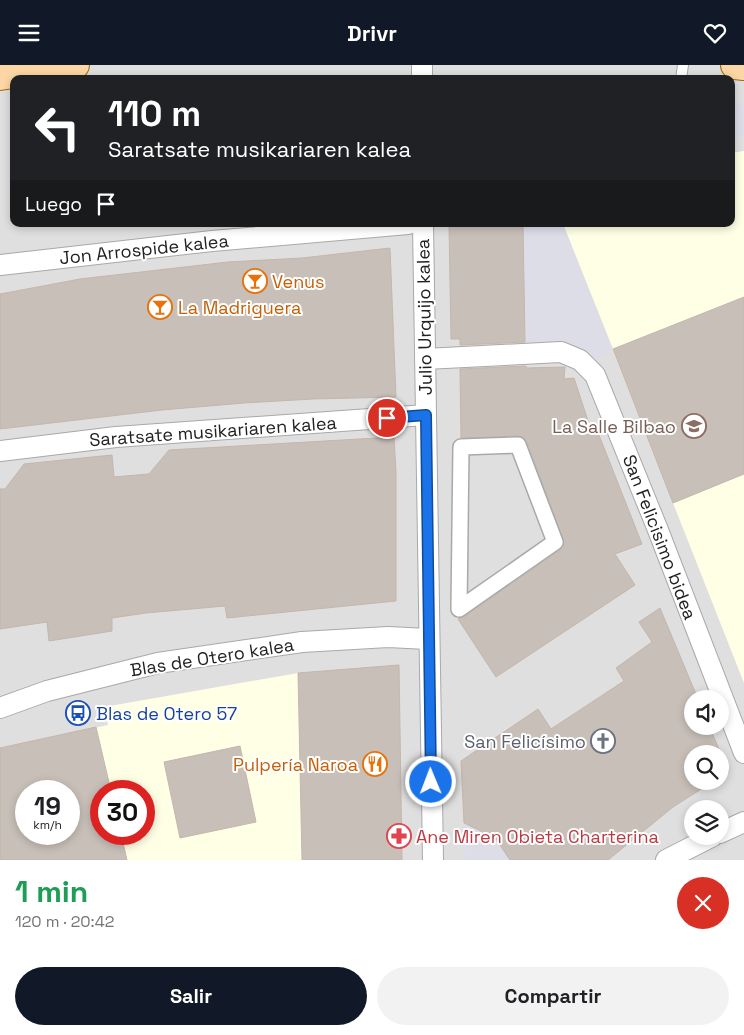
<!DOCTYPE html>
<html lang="es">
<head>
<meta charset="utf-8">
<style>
  body { margin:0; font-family:"Space Grotesk",sans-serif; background:#f2f2f2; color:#202124; height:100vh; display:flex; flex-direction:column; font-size:19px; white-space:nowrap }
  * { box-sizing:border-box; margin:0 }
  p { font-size:16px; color:#757577 }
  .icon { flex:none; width:28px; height:28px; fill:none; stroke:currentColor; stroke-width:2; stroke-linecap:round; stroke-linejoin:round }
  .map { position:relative; height:795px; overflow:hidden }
  .details { display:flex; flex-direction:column; background:#fff; flex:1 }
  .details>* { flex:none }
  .top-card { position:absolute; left:10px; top:10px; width:725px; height:152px; border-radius:10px; box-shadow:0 2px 8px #0003; background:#202124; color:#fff; overflow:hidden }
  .tools { position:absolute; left:684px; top:625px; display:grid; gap:10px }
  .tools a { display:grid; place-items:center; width:45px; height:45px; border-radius:50%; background:#fff; box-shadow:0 2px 8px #0003; font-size:25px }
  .speed { position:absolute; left:15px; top:715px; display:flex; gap:10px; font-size:25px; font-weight:700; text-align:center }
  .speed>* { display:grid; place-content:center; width:65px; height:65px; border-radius:50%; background:#fff; box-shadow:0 2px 8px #0003; line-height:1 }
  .speed small { font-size:12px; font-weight:400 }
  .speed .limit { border:8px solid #d22; background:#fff; color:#111 }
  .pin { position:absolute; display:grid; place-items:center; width:42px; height:42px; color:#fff; margin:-21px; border:2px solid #fff; border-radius:50%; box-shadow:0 1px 5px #0007 }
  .me { position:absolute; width:55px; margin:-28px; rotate:359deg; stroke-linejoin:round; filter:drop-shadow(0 0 4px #0008) }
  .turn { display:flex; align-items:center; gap:18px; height:105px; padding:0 15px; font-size:22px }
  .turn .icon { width:65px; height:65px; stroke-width:2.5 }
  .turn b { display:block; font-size:35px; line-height:42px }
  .then { display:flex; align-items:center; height:48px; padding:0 15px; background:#0003; gap:10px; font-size:19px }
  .round { display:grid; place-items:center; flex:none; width:52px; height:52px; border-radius:26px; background:#f2f2f2 }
  .overview { display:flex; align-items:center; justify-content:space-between; height:85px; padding:0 15px }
  h1 { font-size:30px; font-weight:600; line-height:38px; color:#1e9e55 }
  .cta { display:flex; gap:10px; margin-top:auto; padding:10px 15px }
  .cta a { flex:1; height:58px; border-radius:30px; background:#111827; color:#fff; font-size:20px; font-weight:600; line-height:58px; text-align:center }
  .cta a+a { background:#f2f2f2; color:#202124 }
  header { display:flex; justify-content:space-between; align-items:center; height:65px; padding:0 15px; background:#111827; color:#fff; font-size:22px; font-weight:600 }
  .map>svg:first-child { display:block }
</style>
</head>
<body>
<header><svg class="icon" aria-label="menu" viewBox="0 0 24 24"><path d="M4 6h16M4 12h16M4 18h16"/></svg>Drivr<svg class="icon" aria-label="heart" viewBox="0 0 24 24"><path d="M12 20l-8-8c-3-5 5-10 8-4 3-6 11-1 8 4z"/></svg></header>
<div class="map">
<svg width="744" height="795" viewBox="0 0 744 795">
  <rect width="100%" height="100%" fill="#f2efe9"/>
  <path fill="#e0dfdf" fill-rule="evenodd" d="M 0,0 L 744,0 L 744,795 L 0,795 ZM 14,14 L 731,14 L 731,159 L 14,159 ZM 692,634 L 720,634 L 720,661 L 692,661 ZM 692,689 L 720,689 L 720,716 L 692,716 ZM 26,726 L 69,726 L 69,769 L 26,769 ZM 101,726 L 144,726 L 144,769 L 101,769 ZM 692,744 L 720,744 L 720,771 L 692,771 Z"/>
  <g fill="#ffffe5" fill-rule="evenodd">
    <polygon points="744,86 744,618 563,159 731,159 731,88"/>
    <path d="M 298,608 L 303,795 L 0,795 L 0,683 L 108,660 L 104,642 ZM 26,726 L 69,726 L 69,769 L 26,769 ZM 101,726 L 144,726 L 144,769 L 101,769 Z"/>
  </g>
  <g fill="#dddde8">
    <polygon points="731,38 744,40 744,71 731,73"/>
    <polygon points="523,159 563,159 613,284 595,296 575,280 552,275 527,279 525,273"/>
    <polygon points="464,758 481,766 489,774 494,771 510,795 465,795"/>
  </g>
  <g fill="#c7bfb8" stroke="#c4b6ab" fill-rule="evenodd">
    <polygon points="449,159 523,159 525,277 460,280 460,274 451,274"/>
    <polygon points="390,183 396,332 313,334 244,338 162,345 0,364 0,229 80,214 228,197 302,193"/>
    <polygon points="744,232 744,409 673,438 613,284"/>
    <polygon points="526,301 526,303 565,302 564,314 574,313 590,362 595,360 642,479 615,489 635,520 496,612 458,554 464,552 560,485 564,477 527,377 524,373 518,371 461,373 460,304"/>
    <polygon points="394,372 396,407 396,536 227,553 225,541 146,548 112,553 112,566 49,576 47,557 0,564 0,424 5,424 24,399 112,390 114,412 149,409 169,385"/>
    <polygon points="660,543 698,634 692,634 692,661 709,661 729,707 720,713 720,689 692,689 692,716 714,716 673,742 608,795 510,795 494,771 489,774 481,766 464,758 461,696 538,644 551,664 624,616 616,603 652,577 639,557"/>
    <polygon points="399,600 402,795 302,795 298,608"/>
    <path d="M 96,662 L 111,726 L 101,726 L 101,769 L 121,769 L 127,795 L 0,795 L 0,683 ZM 26,726 L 69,726 L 69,769 L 26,769 Z"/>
    <polygon points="240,681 256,757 180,773 164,697"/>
  </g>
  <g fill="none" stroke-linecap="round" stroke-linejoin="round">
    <defs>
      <polyline id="service" points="681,14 683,0"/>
      <polygon id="pedestrian" points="518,380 555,477 459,544 461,382"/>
      <g id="minor">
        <polyline points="422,0 422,14"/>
        <polyline points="423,159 433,795"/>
        <polyline points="0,200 212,176 408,159"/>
        <polyline points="425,294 561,287 580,295 595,310 658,465 744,688"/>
        <polyline points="0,386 116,372 426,350"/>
        <polyline points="0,643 47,626 158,598 302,577 388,572 428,574"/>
        <polyline points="720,768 744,757"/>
        <polyline points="666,795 713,771"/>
      </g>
      <g id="primary">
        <polyline points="735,0 744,1"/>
        <polyline points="0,11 75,0"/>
      </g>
    </defs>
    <use href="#service" stroke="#a9a9a9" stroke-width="12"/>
    <use href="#pedestrian" stroke="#a9a9a9" stroke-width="18"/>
    <use href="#minor" stroke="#a9a9a9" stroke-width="22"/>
    <use href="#primary" stroke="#a06b00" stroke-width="30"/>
    <use href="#service" stroke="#fff" stroke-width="10"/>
    <use href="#pedestrian" stroke="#fff" stroke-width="15"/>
    <use href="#minor" stroke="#fff" stroke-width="20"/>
    <use href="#primary" stroke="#fcd6a4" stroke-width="28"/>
  </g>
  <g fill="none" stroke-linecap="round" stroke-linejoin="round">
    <defs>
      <polyline id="route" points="387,353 426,350 431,717"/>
    </defs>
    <use href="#route" stroke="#114b97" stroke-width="12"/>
    <use href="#route" stroke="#1a73e8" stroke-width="9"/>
  </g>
  <defs>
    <symbol id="bar-ring" viewBox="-11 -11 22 22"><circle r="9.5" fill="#fff" stroke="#e8710a" stroke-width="1.5"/><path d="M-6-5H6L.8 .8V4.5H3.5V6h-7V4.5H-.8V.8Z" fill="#e8710a"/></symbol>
    <symbol id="school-ring" viewBox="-11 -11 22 22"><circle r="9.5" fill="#fff" stroke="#8d6e63" stroke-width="1.5"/><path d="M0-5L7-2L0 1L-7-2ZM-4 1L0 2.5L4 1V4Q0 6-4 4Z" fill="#8d6e63"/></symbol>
    <symbol id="bus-ring" viewBox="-11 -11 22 22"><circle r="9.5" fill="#fff" stroke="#1a4fb4" stroke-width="1.5"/><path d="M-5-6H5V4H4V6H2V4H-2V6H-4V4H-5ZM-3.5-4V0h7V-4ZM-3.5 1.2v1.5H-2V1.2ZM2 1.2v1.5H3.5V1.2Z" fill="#1a4fb4"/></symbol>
    <symbol id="church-ring" viewBox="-11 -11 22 22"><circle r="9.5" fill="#fff" stroke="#6b7280" stroke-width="1.5"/><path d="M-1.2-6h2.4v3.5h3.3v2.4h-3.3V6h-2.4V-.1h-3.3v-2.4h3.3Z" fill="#6b7280"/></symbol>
    <symbol id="restaurant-ring" viewBox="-11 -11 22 22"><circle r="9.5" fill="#fff" stroke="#e8710a" stroke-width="1.5"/><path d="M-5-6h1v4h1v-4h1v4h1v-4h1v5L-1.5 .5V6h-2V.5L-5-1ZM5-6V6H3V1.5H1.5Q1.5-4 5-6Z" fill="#e8710a"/></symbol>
    <symbol id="pharmacy-ring" viewBox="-11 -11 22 22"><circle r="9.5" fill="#fff" stroke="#e0444e" stroke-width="1.5"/><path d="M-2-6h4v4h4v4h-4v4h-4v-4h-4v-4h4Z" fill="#e0444e"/></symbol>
  </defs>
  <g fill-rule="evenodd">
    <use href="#bar-ring" x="241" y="202" width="28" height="28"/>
    <use href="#bar-ring" x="146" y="228" width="28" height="28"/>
    <use href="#school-ring" x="680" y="347" width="28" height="28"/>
    <use href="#bus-ring" x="64" y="634" width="28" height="28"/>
    <use href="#church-ring" x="589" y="662" width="28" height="28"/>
    <use href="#restaurant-ring" x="361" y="685" width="28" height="28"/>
    <use href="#pharmacy-ring" x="385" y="757" width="28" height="28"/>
  </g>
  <g text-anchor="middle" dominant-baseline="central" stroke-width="4" stroke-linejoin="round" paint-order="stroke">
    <g font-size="18" fill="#222" stroke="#fff">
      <text transform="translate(144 184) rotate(-6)">Jon Arrospide kalea</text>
      <text transform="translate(424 252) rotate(-91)">Julio Urquijo kalea</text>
      <text transform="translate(213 366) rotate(-4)">Saratsate musikariaren kalea</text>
      <text transform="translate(660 472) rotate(69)">San Felicisimo bidea</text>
      <text transform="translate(212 592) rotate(-9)">Blas de Otero kalea</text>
    </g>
    <g font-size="18" fill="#c56008" stroke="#fff" text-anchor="start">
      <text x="272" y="216">Venus</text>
      <text x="178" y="242">La Madriguera</text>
      <text x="358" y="699" text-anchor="end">Pulpería Naroa</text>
    </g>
    <g font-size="18" fill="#785e54" stroke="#fff" text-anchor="end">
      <text x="676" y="361">La Salle Bilbao</text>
    </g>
    <g font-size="18" fill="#164399" stroke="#fff" text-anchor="start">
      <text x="96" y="648">Blas de Otero 57</text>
    </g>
    <g font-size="18" fill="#5b616d" stroke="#fff" text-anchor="end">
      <text x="586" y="676">San Felicísimo</text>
    </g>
    <g font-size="18" fill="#be3a42" stroke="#fff" text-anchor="start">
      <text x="416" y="771">Ane Miren Obieta Charterina</text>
    </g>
  </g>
</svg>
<div class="tools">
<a><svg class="icon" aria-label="sound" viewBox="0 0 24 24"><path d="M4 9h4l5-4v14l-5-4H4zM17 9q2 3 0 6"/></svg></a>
<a><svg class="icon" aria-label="search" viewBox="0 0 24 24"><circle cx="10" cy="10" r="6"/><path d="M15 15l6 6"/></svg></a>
<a><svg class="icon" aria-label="layers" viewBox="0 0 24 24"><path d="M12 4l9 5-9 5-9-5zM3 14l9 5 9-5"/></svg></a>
</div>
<div class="speed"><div>19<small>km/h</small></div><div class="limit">30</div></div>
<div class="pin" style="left:387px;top:353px;background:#d93025"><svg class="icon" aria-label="arrive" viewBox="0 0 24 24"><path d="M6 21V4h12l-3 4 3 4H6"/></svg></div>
<svg class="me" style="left:431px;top:717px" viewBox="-20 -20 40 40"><circle r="17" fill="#1a73e8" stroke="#fff" stroke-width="3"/><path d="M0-11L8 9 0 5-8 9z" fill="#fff"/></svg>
<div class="top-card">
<div class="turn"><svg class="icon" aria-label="left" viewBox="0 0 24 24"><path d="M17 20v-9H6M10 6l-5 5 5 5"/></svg><div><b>110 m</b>Saratsate musikariaren kalea</div></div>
<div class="then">Luego<svg class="icon" aria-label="arrive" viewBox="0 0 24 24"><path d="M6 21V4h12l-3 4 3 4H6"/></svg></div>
</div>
</div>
<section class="details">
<div class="overview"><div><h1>1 min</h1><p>120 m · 20:42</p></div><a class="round" style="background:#d93025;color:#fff"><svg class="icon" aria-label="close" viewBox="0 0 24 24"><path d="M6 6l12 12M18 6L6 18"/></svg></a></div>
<div class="cta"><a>Salir</a><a>Compartir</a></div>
</section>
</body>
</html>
